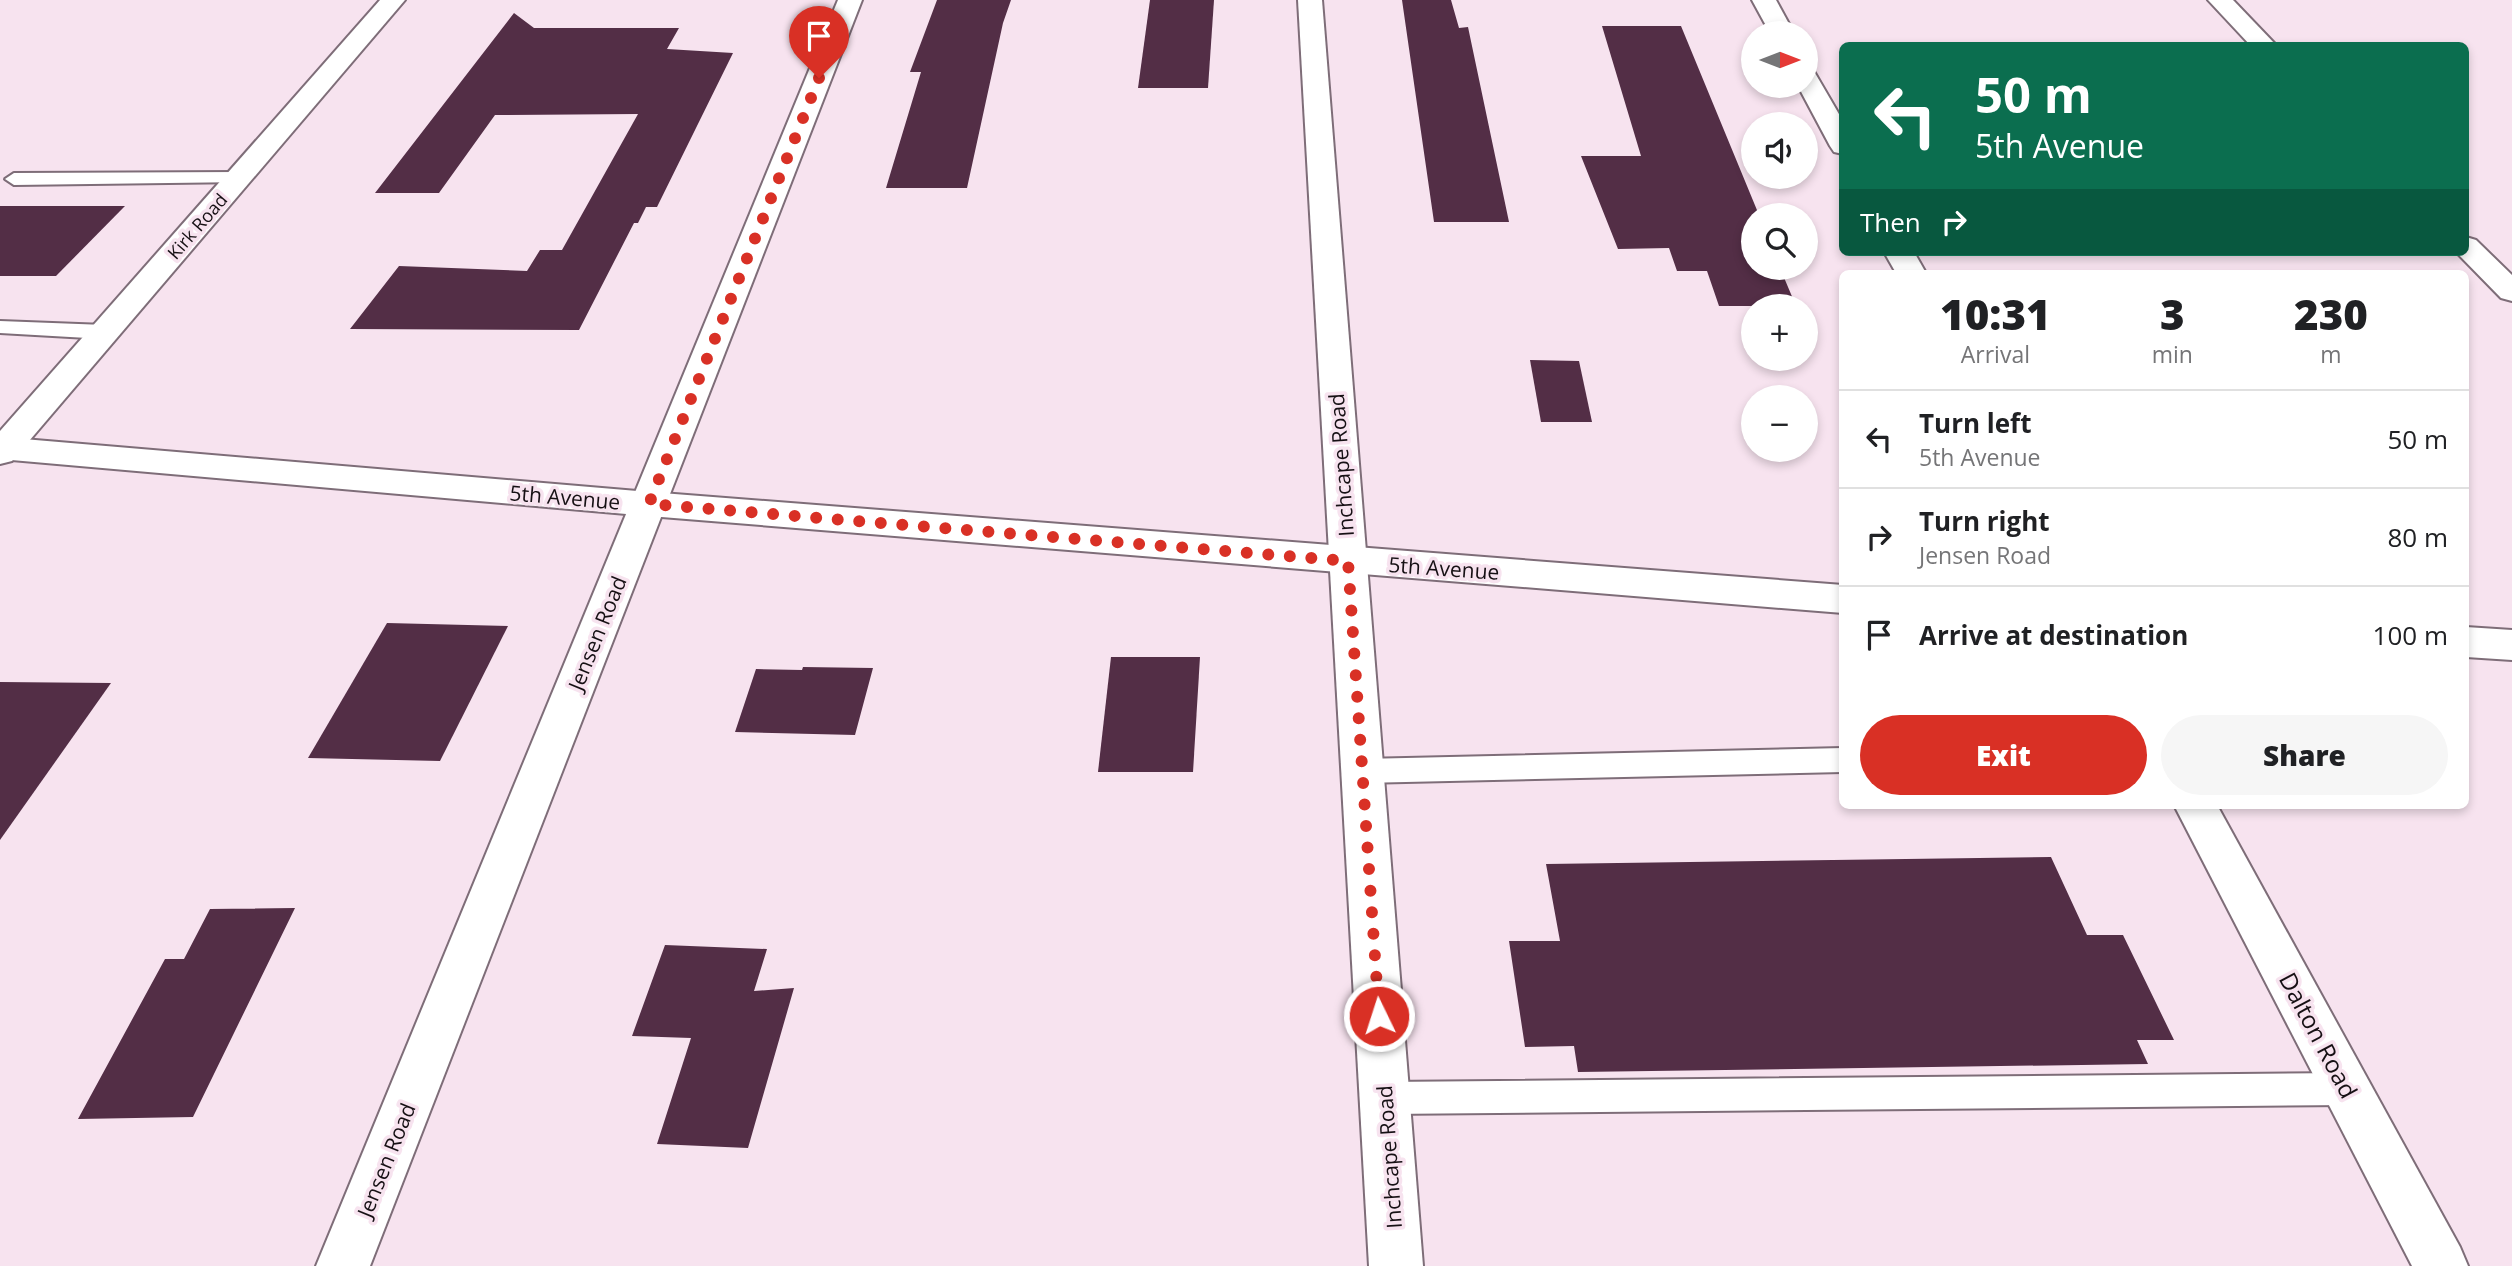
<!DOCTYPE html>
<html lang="en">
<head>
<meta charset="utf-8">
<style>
  body { margin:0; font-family:"Open Sans",sans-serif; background:#f6f6f6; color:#202124; height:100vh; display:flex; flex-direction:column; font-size:26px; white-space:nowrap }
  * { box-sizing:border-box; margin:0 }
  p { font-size:23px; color:#757577 }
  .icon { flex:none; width:38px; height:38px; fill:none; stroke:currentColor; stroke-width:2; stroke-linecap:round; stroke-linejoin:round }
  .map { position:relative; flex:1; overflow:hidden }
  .details { position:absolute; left:1839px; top:270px; width:630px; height:539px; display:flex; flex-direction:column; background:#fff; border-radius:10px; box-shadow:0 4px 10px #0003 }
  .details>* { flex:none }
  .top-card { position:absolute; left:1839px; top:42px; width:630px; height:214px; border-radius:10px; box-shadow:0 4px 10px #0003; background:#0b6e4f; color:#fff; overflow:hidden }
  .needle { width:46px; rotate:90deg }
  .tools { position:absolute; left:1741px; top:21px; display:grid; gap:14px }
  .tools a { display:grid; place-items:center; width:77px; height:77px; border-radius:50%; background:#fff; box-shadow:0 4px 10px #0003; font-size:35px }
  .pin { position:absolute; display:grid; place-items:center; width:60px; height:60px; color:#fff; margin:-72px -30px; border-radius:50% 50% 50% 0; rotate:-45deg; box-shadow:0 0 7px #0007 }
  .pin .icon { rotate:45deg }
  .me { position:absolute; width:77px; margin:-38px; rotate:356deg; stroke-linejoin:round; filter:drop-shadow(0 0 5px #0008) }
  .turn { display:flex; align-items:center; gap:24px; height:147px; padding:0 21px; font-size:32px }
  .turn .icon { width:91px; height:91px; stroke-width:2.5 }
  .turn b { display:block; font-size:49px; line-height:60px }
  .then { display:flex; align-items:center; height:66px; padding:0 21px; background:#0003; gap:14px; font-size:26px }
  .eta { display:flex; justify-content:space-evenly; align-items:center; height:119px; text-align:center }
  .eta b { font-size:42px; font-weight:800; line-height:49px }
  .cta { display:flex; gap:14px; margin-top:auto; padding:14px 21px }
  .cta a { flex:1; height:80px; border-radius:42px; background:#d93025; color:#fff; font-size:28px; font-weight:800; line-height:80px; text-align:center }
  .cta a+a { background:#f6f6f6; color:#202124 }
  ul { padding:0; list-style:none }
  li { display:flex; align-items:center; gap:21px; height:98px; padding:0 21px; border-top:2px solid #e0e0e0 }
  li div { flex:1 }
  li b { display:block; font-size:26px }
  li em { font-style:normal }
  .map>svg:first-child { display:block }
</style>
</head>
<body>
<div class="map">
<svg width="2512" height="1266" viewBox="0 0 2512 1266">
  <rect width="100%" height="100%" fill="#f7e3ef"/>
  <g fill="#532e46">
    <polygon points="937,0 1011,0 1003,23 967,188 886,188 921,72 910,72"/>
    <polygon points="1150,0 1214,0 1208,88 1138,88"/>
    <polygon points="1402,0 1451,0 1459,28 1468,27 1509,222 1434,222"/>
    <polygon points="514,13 534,28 679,28 667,49 733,53 657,207 646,207 638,223 634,223 579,330 350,329 399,266 527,271 540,250 562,250 638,114 495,115 439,193 375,193"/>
    <polygon points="1602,26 1681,26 1759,215 1754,215 1754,268 1780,268 1796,306 1719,306 1707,271 1677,271 1669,248 1618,249 1581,156 1641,156"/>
    <polygon points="0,206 125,206 56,276 0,276"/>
    <polygon points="1530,360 1579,361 1592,422 1541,422"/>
    <polygon points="387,623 508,626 440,761 308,758"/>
    <polygon points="1111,657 1200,657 1193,772 1098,772"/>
    <polygon points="803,667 873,668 855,735 735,732 756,669 802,670"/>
    <polygon points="0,682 111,683 0,840"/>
    <polygon points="2051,857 2087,935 2123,935 2174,1040 2137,1040 2148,1064 1578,1072 1574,1046 1525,1047 1509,941 1560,941 1546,864"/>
    <polygon points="295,908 193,1117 78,1119 165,959 184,959 210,909"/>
    <polygon points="665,945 767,949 754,991 794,988 748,1148 657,1144 691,1038 632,1036"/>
  </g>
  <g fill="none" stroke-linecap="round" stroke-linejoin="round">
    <defs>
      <g id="lane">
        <polygon points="239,172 246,174 248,178 246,182 14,185 5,179 14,173"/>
        <polygon points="0,321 105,325 113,327 116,332 113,337 105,339 0,333"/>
        <polygon points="1843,748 1843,772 1362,783 1352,779 1348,771 1352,763 1362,759"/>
        <polygon points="2348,1073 2360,1077 2365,1089 2360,1101 2348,1105 1385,1114 1373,1110 1368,1098 1373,1086 1385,1082"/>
      </g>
      <g id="street">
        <polygon points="380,0 405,0 12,461 0,464 0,431"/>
        <polygon points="838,0 862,0 370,1266 316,1266"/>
        <polygon points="1298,0 1322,0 1423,1266 1369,1266"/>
        <polygon points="1752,0 1776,0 1794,33 1770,33"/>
        <polygon points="2208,0 2233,0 2277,46 2251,46"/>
        <polygon points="1806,70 1815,73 1843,121 1843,154 1834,152 1830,146 1798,86 1806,86"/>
        <polygon points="2466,237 2476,240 2512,275 2512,301 2501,298 2456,252 2466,252"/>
        <polygon points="1884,252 1914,252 1926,273 1896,273"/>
        <polygon points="2174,805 2217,805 2460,1247 2468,1266 2412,1266"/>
      </g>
      <g id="secondary">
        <polygon points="0,437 649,492 1843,585 1843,613 649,516 0,459"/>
        <polygon points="2466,627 2512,630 2512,660 2466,657"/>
      </g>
    </defs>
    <use href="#lane" stroke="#7e6d78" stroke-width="4"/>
    <use href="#street" stroke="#7e6d78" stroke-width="4"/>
    <use href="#secondary" stroke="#7e6d78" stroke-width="4"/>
    <use href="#lane" fill="#fff" fill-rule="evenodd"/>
    <use href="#street" fill="#fff" fill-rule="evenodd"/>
    <use href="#secondary" fill="#fff" fill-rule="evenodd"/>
  </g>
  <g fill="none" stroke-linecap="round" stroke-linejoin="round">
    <polyline stroke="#d93025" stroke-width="12" stroke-dasharray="0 21.6" points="819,78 649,504 1348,561 1379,1016"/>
  </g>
  <g text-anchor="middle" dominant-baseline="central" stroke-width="7" stroke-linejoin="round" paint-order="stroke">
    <g font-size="18" fill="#161014" stroke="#f7e3ef">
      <text transform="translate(197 226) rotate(-49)">Kirk Road</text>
    </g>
    <g font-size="21" fill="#161014" stroke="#f7e3ef">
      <text transform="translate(1341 465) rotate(-94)">Inchcape Road</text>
      <text transform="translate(565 497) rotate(5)">5th Avenue</text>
      <text transform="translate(1444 568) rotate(4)">5th Avenue</text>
      <text transform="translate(597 633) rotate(-68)">Jensen Road</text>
      <text transform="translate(1389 1157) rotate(-94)">Inchcape Road</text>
      <text transform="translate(386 1160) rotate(-68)">Jensen Road</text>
    </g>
    <g font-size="24" fill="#161014" stroke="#f7e3ef">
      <text transform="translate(2319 1035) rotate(62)">Dalton Road</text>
    </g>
  </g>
</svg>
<div class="tools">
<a><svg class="needle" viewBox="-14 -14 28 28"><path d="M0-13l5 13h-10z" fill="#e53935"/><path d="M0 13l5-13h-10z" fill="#757577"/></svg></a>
<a><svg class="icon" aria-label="sound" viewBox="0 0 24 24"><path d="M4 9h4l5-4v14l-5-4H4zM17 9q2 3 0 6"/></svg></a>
<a><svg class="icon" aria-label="search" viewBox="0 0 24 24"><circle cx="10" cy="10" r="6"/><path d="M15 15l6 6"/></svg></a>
<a>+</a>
<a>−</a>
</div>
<div class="pin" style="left:819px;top:78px;background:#d93025"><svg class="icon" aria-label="arrive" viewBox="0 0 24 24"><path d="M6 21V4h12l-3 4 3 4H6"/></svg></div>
<svg class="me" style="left:1379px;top:1016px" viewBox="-20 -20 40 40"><circle r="17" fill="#d93025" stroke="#fff" stroke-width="3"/><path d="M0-11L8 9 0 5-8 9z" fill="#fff"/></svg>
<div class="top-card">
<div class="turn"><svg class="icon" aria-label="left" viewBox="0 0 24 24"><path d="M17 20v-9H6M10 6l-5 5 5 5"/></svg><div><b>50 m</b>5th Avenue</div></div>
<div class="then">Then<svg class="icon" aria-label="right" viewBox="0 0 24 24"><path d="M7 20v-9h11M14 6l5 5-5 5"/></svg></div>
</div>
<section class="details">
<div class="eta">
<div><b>10:31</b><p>Arrival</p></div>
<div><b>3</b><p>min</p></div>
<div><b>230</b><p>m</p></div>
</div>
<ul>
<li><svg class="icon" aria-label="left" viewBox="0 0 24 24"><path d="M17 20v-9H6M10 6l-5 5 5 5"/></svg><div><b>Turn left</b><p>5th Avenue</p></div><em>50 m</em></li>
<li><svg class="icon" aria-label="right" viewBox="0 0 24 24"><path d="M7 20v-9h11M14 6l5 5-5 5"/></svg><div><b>Turn right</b><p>Jensen Road</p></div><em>80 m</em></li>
<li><svg class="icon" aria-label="arrive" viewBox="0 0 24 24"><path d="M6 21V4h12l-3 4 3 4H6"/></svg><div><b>Arrive at destination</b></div><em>100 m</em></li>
</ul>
<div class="cta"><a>Exit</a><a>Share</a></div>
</section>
</div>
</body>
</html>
